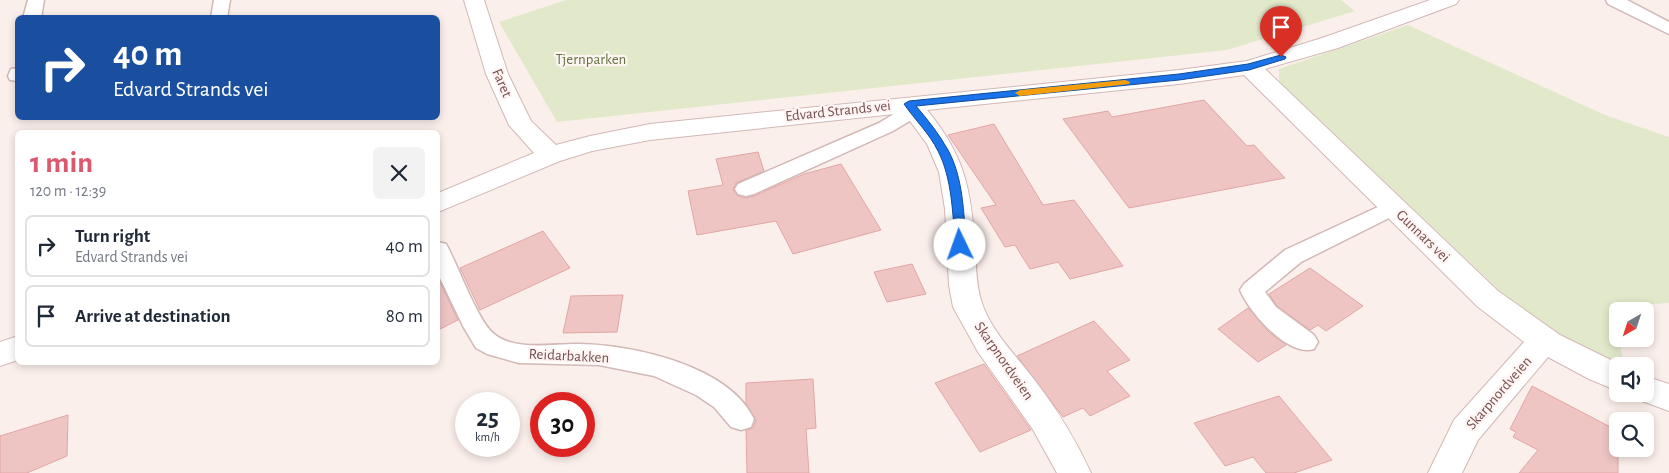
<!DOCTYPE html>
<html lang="en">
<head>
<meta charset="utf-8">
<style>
  body { margin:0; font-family:"Alegreya Sans",sans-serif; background:#f2f2f3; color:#1f2937; height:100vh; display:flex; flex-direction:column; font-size:19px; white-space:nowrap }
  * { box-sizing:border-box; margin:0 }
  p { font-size:16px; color:#747a83 }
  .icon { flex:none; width:28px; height:28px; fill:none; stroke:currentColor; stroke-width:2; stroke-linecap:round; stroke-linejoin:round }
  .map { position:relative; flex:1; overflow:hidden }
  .drawer { position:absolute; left:15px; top:130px; width:425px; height:235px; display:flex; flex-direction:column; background:#fff; border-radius:8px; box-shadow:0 2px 8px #0003 }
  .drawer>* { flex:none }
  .top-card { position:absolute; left:15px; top:15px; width:425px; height:105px; border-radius:8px; box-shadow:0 2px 8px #0003; background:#1a4fa0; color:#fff; overflow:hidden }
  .needle { width:32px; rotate:219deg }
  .tools { position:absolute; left:1609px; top:302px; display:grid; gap:10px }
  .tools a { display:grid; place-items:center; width:45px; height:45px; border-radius:8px; background:#fff; box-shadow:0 2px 8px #0003; font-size:25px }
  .speed { position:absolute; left:455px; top:392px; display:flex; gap:10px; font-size:25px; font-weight:700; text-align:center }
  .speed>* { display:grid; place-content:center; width:65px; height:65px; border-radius:50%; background:#fff; box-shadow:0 2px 8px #0003; line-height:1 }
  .speed small { font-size:12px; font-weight:400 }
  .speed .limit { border:8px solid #d22; background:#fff; color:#111 }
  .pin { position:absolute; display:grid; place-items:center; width:42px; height:42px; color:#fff; margin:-51px -21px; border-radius:50% 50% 50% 0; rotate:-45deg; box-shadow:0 0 5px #0007 }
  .pin .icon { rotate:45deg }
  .me { position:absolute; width:55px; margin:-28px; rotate:357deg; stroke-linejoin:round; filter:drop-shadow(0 0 4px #0008) }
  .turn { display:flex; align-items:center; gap:18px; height:105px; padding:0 15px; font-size:22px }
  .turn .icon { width:65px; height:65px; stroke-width:2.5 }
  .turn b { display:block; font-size:35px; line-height:42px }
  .round { display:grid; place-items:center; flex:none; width:52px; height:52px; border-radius:8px; background:#f2f2f3 }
  .headline { display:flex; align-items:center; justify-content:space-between; height:85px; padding:0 15px }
  h1 { font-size:30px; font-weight:700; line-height:38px; color:#dc596d }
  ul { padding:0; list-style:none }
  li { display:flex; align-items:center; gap:15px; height:62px; margin:0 10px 8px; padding:0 5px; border:2px solid #e0e1e3; border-radius:8px }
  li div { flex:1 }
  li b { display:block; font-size:19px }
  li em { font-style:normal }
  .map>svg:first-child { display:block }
</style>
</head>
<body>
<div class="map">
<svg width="1669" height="473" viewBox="0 0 1669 473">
  <rect width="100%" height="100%" fill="#fbefeb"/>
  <g fill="#e2e9ca">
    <polygon points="566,0 1341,0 1355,11 1227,50 557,122 499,22"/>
    <polygon points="1408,25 1605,115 1669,137 1669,303 1613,307 1618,339 1619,339 1624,365 1533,322 1279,82 1279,69"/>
  </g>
  <g fill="#efc5c4" stroke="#e1a6a6">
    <polygon points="1204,100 1247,146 1254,145 1285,178 1129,208 1063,119 1108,111 1112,117"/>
    <polygon points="994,124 1043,205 1074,200 1123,266 1070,279 1058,262 1030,269 1015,245 1005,247 981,208 996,205 948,135"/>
    <polygon points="758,152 764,171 736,183 733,190 738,196 746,198 754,196 804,174 841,164 881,230 793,254 776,221 697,235 688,191 723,185 716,159"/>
    <polygon points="543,231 570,268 480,310 460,268"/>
    <polygon points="912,264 926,294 887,302 874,272"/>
    <polygon points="1310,268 1363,306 1326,331 1318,325 1310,330 1277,306 1269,294"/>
    <polygon points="438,278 458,320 438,330"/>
    <polygon points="623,295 617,332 563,333 571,296"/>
    <polygon points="1248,308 1269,332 1286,345 1258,362 1218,329"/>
    <polygon points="1094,321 1130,360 1107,371 1130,396 1090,416 1083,408 1063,417 1017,356"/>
    <polygon points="984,364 1031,430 980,452 935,383"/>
    <polygon points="813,379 816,428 806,429 809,473 747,473 746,430 753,428 756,420 746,404 746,383"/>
    <polygon points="1532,386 1618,431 1618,473 1519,473 1538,450 1513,437 1516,432 1510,429"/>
    <polygon points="1279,396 1332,460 1294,473 1266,473 1253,457 1225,466 1194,423"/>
    <polygon points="68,415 67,456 27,473 0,473 0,436"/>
  </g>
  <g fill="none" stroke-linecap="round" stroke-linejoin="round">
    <defs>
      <g id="service">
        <polygon points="28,0 44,0 41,18 23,18"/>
        <polygon points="214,0 230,0 227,18 211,18"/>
        <polygon points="1606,0 1627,0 1669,22 1669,34 1608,4"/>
        <polygon points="18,68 18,81 10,80 8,76 11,69"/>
        <polygon points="914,104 921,106 924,110 921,114 893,131 754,194 746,196 738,194 735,189 738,184 879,123 907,106"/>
        <path d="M 1393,200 L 1401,202 L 1404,207 L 1401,212 L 1301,262 L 1265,292 L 1276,307 L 1314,335 L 1318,342 L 1314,349 C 1288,357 1249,312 1240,290 L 1244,284 L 1285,250 Z"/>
        <path d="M 438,242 L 446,244 C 458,265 478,322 494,334 C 516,352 554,343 580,344 C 634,345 729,366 754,419 L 751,427 L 741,430 L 731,427 L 714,407 L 696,395 L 654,376 L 599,365 L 519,363 L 487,354 L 476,348 L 463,326 L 438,274 Z"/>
      </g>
      <g id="minor">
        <path d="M 464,0 L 484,0 L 508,74 L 531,121 L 556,145 L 590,136 L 650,124 L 1179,70 L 1247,61 L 1322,38 L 1430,0 L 1459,0 L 1456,4 L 1338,48 L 1265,69 L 1498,291 L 1560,335 L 1623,366 L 1618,366 L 1618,391 L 1589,379 L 1548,357 L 1478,440 L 1462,473 L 1428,473 L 1454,420 L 1524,342 L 1478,307 L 1244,75 L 1179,84 L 927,110 C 965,156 971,189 975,247 C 976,265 976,283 981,300 C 990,331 1017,356 1036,382 C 1058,411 1076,440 1091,473 L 1057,473 L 1032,428 L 978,352 L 953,307 L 949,285 L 945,209 L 939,172 L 927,144 L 904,113 L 650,140 L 592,151 L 560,161 L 438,212 L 438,193 L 534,153 L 509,125 L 486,74 Z"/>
        <polygon points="18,336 18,360 0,366 0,342"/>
        <polygon points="1645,376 1669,384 1669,411 1634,398 1631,394 1645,394"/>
      </g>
    </defs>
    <use href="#service" stroke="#d2b8b6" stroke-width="3"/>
    <use href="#minor" stroke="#d2b8b6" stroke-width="2"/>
    <use href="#service" fill="#fff" fill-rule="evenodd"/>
    <use href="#minor" fill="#fff" fill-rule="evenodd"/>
  </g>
  <path fill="#1a73e8" stroke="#114b97" d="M 1281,55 L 1286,57 L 1285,59 L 1249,70 L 1179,80 L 916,106 C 928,120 939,134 948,150 C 963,177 964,214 966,245 L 960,249 L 955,245 C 953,215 952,178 938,151 C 929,133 915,120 904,104 L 909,101 L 1179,74 L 1248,64 Z"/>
  <polygon fill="#f59e0b" points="1125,80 1130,82 1129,84 1020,96 1015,93 1020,90"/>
  <g text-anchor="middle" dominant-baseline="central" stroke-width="4.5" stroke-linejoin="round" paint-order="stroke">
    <g font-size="15" fill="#647445" stroke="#fef4f2">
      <text x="591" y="59">Tjernparken</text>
    </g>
    <g font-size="15" fill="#754f50" stroke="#fef4f2">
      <text transform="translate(502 83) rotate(67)">Faret</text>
      <text transform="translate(838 111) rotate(-6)">Edvard Strands vei</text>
      <text transform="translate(1423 236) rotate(44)">Gunnars vei</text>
      <text transform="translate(569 356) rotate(3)">Reidarbakken</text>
      <text transform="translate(1004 361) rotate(55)">Skarpnordveien</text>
      <text transform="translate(1499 393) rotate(-49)">Skarpnordveien</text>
    </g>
  </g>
</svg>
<div class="tools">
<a><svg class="needle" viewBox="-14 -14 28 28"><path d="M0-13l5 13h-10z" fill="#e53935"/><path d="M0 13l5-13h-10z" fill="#747a83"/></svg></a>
<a><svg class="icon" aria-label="sound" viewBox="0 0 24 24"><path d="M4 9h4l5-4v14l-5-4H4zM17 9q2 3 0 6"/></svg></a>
<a><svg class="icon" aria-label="search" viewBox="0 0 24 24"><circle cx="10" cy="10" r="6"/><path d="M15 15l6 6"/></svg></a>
</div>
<div class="speed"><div>25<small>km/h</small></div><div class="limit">30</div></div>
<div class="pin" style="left:1281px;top:57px;background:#d93025"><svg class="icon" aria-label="arrive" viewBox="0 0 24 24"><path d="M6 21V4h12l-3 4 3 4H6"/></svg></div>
<svg class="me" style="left:960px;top:245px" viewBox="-20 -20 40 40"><circle r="19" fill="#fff"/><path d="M0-13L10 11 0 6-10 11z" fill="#1a73e8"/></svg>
<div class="top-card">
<div class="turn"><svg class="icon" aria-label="right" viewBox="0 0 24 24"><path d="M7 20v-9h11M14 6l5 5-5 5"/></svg><div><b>40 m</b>Edvard Strands vei</div></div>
</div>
<section class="drawer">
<div class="headline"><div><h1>1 min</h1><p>120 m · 12:39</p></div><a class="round"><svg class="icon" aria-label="close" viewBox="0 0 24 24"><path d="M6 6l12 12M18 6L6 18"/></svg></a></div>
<ul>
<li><svg class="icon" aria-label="right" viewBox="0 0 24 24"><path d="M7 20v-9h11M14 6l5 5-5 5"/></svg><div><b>Turn right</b><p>Edvard Strands vei</p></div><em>40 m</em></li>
<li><svg class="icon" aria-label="arrive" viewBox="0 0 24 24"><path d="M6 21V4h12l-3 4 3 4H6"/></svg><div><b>Arrive at destination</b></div><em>80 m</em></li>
</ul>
</section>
</div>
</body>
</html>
